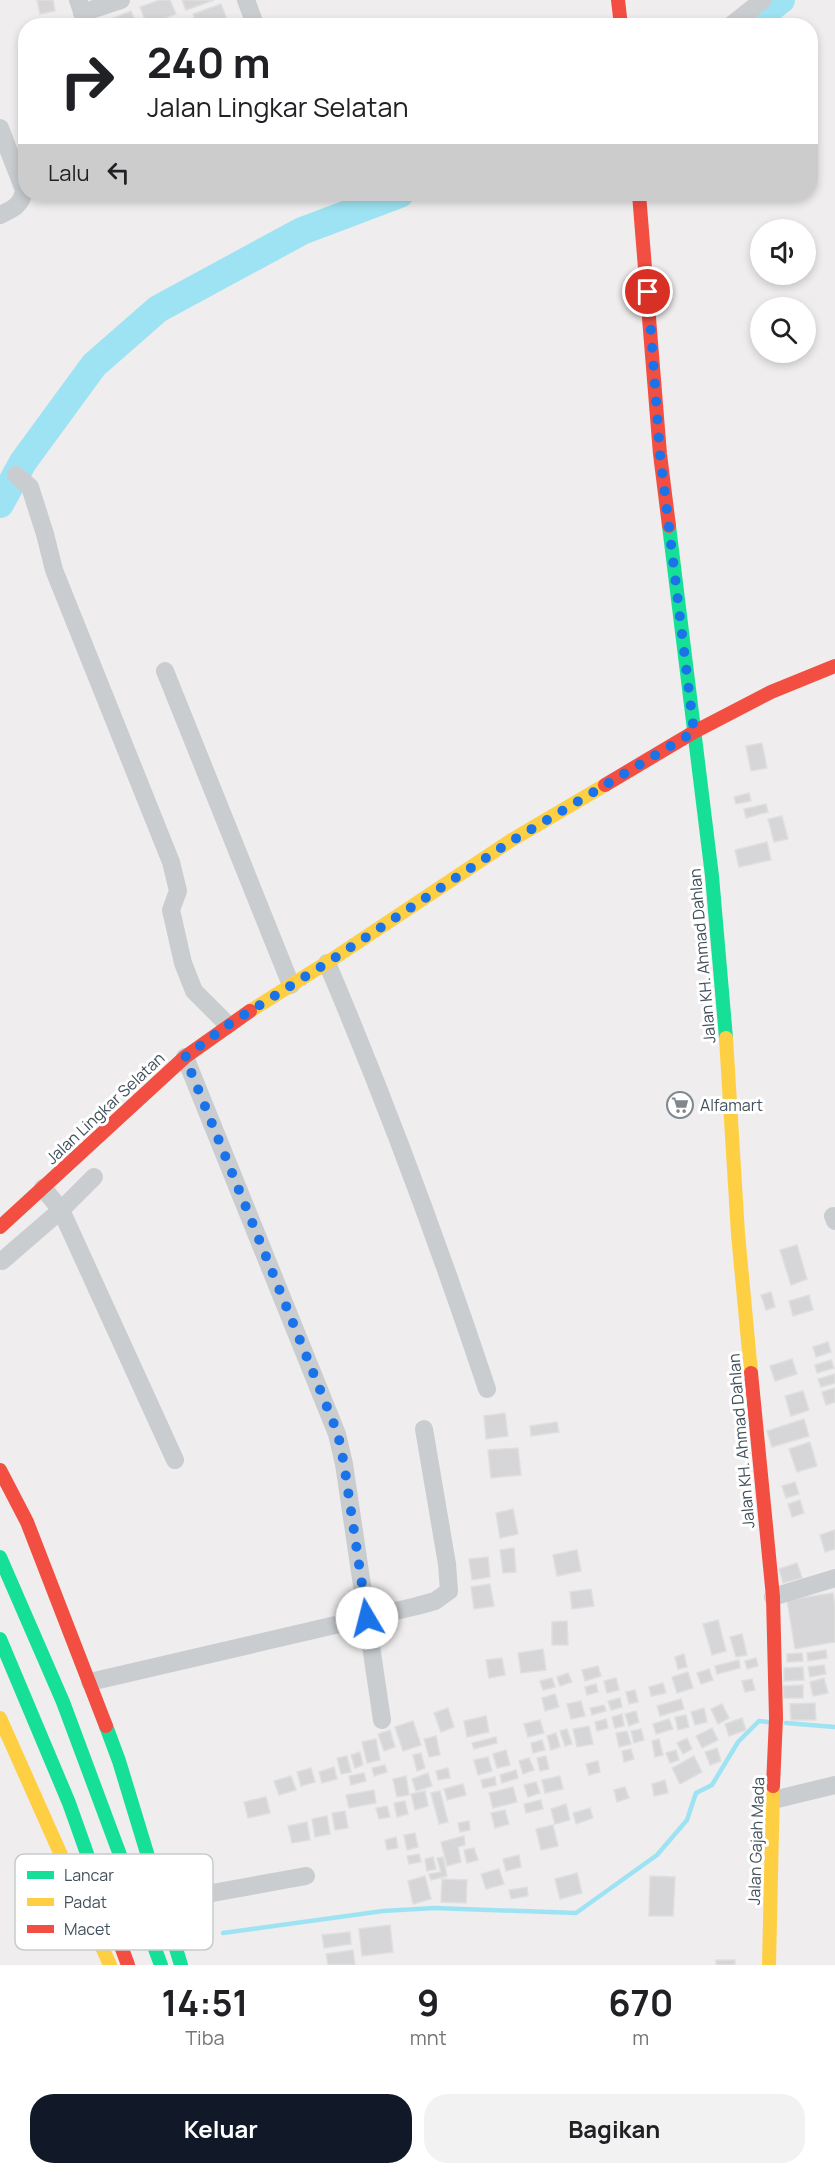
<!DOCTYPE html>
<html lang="id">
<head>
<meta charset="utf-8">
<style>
  body { margin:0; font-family:Manrope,sans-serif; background:#f2f2f2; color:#202124; height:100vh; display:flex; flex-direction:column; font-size:22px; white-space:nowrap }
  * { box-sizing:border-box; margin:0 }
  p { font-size:20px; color:#757577 }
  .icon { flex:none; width:33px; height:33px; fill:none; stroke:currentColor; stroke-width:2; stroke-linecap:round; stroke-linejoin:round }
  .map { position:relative; height:1965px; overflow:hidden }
  .details { display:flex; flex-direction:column; background:#fff; flex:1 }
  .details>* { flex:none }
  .hud { position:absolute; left:18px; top:18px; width:800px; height:183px; border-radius:24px; box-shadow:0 3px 9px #0003; background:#fff; color:#202124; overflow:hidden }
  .controls { position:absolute; left:750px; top:219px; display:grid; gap:12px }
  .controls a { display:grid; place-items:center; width:66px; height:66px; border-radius:50%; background:#fff; box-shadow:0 3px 9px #0003; font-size:30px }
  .pin { position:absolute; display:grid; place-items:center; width:51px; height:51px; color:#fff; margin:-26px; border:3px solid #fff; border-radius:50%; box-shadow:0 2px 6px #0007 }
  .me { position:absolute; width:66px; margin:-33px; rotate:352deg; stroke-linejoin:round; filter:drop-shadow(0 0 4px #0008) }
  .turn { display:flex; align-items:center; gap:21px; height:126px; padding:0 30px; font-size:27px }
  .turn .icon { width:78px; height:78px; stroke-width:2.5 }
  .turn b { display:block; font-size:42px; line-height:51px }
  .then { display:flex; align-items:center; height:57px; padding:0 30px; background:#0003; gap:12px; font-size:22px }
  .eta { display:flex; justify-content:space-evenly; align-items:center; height:102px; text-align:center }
  .eta b { font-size:36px; font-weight:700; line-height:42px }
  .button { display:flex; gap:12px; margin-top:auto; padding:12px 30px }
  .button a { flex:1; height:69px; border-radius:24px; background:#111827; color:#fff; font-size:24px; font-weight:700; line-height:69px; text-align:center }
  .button a+a { background:#f2f2f2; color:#202124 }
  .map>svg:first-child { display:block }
</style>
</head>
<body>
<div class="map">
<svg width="835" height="1965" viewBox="0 0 835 1965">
  <rect width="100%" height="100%" fill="#efeded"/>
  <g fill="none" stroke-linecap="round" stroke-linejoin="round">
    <g stroke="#9ee3f3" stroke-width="4.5">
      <polyline points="786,1723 835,1727"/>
      <polyline points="223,1933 383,1911 434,1908 576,1913 657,1855 687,1820 696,1793 712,1785 738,1742 759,1721 768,1722"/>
    </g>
    <g stroke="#9ee3f3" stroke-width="28">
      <polyline points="747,26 781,0"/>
      <polyline points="0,504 23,462 94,365 158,309 302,231 400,194"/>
    </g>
  </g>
  <g fill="#d6d5d7" stroke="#e0dfe0" stroke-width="1.5">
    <polygon points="37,0 53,0 55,11 40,14"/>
    <polygon points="160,0 170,0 176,14 147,25 140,7"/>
    <polygon points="182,0 214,0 186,10"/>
    <polygon points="221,4 228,22 219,26 197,26 193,14"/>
    <polygon points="131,11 137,26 103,26 101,23"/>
    <polygon points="762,743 767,768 751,771 746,746"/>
    <polygon points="749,793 751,801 736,804 734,797"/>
    <polygon points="766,804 768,812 746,818 744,809"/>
    <polygon points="782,816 788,839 774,842 768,819"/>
    <polygon points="767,842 771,860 739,867 735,850"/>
    <polygon points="797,1245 807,1279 791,1285 780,1250"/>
    <polygon points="771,1292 775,1307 766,1310 761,1295"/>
    <polygon points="809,1295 813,1310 793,1316 789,1301"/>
    <polygon points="828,1342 831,1352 816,1357 813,1347"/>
    <polygon points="792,1359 797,1374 775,1381 770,1366"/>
    <polygon points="831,1360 834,1368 817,1373 815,1365"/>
    <polygon points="835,1374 835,1383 821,1387 818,1379"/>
    <polygon points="835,1388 835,1402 826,1405 822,1392"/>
    <polygon points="803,1391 809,1410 791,1416 785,1396"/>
    <polygon points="505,1413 508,1436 486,1439 484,1416"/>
    <polygon points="804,1419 809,1436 772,1447 767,1431"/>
    <polygon points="557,1422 559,1432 531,1436 530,1426"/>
    <polygon points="810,1442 817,1466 797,1472 789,1449"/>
    <polygon points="518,1448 521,1475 491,1478 488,1450"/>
    <polygon points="795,1482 799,1494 786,1498 782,1486"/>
    <polygon points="800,1500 804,1513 792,1517 788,1504"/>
    <polygon points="513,1509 518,1534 500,1538 496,1513"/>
    <polygon points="835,1530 835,1549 825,1552 820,1535"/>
    <polygon points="514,1548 516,1572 503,1573 500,1550"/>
    <polygon points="577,1550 581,1571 557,1576 553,1555"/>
    <polygon points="488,1557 490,1577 472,1580 469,1559"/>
    <polygon points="797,1563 802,1578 783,1583 779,1569"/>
    <polygon points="490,1584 494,1606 474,1609 471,1587"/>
    <polygon points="591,1589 594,1606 572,1609 570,1592"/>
    <polygon points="833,1593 835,1606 835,1642 795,1649 787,1600"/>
    <polygon points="718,1620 726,1651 712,1655 703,1624"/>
    <polygon points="567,1621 568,1645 552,1645 552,1622"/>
    <polygon points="742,1634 747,1655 736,1657 730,1637"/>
    <polygon points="543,1649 546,1670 521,1673 518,1653"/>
    <polygon points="826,1650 827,1658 808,1661 807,1653"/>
    <polygon points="802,1653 803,1661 787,1662 787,1654"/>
    <polygon points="684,1654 687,1667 678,1669 675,1657"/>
    <polygon points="502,1658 505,1675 489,1678 486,1660"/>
    <polygon points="756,1658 758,1666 747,1669 745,1661"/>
    <polygon points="739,1660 740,1668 717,1674 715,1666"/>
    <polygon points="824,1665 826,1674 810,1677 808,1667"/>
    <polygon points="598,1666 601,1676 585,1681 582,1670"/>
    <polygon points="803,1667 804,1680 784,1681 784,1668"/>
    <polygon points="709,1669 713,1680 701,1684 697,1673"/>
    <polygon points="688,1672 693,1688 677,1693 672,1677"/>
    <polygon points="568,1673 572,1682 560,1686 557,1677"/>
    <polygon points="552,1678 555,1687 543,1690 540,1681"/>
    <polygon points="616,1678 619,1690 607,1693 604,1681"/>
    <polygon points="824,1678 828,1693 813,1696 810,1682"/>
    <polygon points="752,1679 755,1690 745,1692 742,1681"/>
    <polygon points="663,1683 666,1693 651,1696 649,1687"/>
    <polygon points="596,1684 598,1692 587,1695 585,1687"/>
    <polygon points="803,1685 803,1698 784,1698 783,1686"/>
    <polygon points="635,1690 638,1702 629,1704 626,1692"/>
    <polygon points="555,1694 559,1707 545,1711 542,1698"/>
    <polygon points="620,1698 622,1707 611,1710 608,1701"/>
    <polygon points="681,1699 684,1709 660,1716 657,1706"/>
    <polygon points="581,1701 585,1716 571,1719 567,1704"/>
    <polygon points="815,1703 816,1720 791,1720 790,1704"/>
    <polygon points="722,1704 729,1718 718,1724 711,1709"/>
    <polygon points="604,1705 606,1711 592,1715 590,1708"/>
    <polygon points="448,1708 454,1727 441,1732 434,1713"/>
    <polygon points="704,1708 707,1722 695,1725 691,1712"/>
    <polygon points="636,1711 639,1722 629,1726 625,1714"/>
    <polygon points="622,1714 624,1726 615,1728 612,1717"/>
    <polygon points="686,1715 689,1727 678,1730 675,1717"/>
    <polygon points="486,1716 489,1732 467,1737 464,1721"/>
    <polygon points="742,1718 746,1730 729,1736 725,1724"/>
    <polygon points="606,1719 608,1728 597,1731 595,1722"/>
    <polygon points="669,1719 673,1729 656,1734 653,1724"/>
    <polygon points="540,1720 544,1733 528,1737 524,1724"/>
    <polygon points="413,1721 421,1745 403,1751 395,1727"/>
    <polygon points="589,1726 593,1744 577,1747 573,1729"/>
    <polygon points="712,1728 718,1740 702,1748 696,1736"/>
    <polygon points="567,1729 572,1744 565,1746 560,1731"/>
    <polygon points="641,1729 644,1740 634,1743 631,1731"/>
    <polygon points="390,1730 395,1747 384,1751 378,1734"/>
    <polygon points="627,1731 631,1744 619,1747 616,1733"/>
    <polygon points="556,1733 560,1747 551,1750 547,1736"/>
    <polygon points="436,1736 440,1755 429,1757 424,1739"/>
    <polygon points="496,1737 497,1743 474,1749 472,1743"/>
    <polygon points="687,1738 692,1749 683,1754 677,1743"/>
    <polygon points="376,1739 380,1760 367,1763 362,1742"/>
    <polygon points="659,1739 663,1755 655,1757 652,1741"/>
    <polygon points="542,1740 545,1750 533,1753 531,1743"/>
    <polygon points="717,1748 721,1761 710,1765 705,1752"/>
    <polygon points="631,1749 634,1759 624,1762 622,1751"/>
    <polygon points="506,1750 510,1765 497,1768 493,1754"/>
    <polygon points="676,1750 679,1760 670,1763 666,1753"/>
    <polygon points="360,1752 363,1765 355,1768 351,1755"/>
    <polygon points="421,1753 425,1768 417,1771 413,1755"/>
    <polygon points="347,1756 351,1772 341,1774 337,1758"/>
    <polygon points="546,1756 549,1769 540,1771 537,1758"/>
    <polygon points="694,1756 702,1772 680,1784 672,1768"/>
    <polygon points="488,1757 492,1771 478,1775 474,1760"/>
    <polygon points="529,1758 534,1770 523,1774 519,1761"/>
    <polygon points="598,1761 600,1772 589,1775 586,1764"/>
    <polygon points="385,1765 387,1772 374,1776 372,1768"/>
    <polygon points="334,1767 337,1779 322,1783 319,1772"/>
    <polygon points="311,1768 315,1782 301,1786 297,1772"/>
    <polygon points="448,1768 450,1778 438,1780 436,1771"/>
    <polygon points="516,1770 518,1778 502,1783 500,1775"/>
    <polygon points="364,1773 366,1781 351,1785 349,1776"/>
    <polygon points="428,1773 432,1786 416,1791 412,1779"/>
    <polygon points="291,1776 296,1790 279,1795 274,1781"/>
    <polygon points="406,1776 409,1795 397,1797 393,1779"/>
    <polygon points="560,1776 563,1789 545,1793 542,1780"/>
    <polygon points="495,1777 496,1785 483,1788 481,1780"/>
    <polygon points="665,1780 668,1793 654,1796 652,1784"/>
    <polygon points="536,1782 540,1793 528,1797 524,1785"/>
    <polygon points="463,1784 466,1795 447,1800 444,1789"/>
    <polygon points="513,1787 517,1802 493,1808 489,1793"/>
    <polygon points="625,1787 629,1798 617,1802 614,1790"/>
    <polygon points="374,1790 376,1803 349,1808 346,1795"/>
    <polygon points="425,1791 428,1806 415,1810 411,1794"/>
    <polygon points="440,1791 448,1822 439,1824 431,1793"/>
    <polygon points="266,1797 270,1813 248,1818 244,1802"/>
    <polygon points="541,1800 543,1809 526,1813 524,1804"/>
    <polygon points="405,1801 408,1814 397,1817 394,1803"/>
    <polygon points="566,1804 570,1820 555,1824 551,1809"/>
    <polygon points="387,1806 390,1817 379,1819 376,1808"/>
    <polygon points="590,1808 593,1818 576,1824 573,1813"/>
    <polygon points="505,1810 509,1824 495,1828 491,1813"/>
    <polygon points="345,1811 348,1828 335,1830 332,1813"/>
    <polygon points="327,1816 330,1834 315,1837 312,1819"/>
    <polygon points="469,1821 470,1830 460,1832 458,1823"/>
    <polygon points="307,1822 310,1840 292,1843 288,1826"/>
    <polygon points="553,1825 558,1846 541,1850 536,1829"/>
    <polygon points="415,1833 418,1847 407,1850 404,1835"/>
    <polygon points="464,1836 465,1845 458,1847 461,1862 447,1866 441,1842"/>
    <polygon points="396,1837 398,1848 387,1850 385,1840"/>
    <polygon points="474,1848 478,1860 467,1863 464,1850"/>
    <polygon points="419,1854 421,1862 409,1864 407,1856"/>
    <polygon points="519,1855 521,1867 506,1871 503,1859"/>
    <polygon points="433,1857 436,1869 427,1871 425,1859"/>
    <polygon points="443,1857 447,1876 431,1880 429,1874 441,1872 437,1858"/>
    <polygon points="499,1869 504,1884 486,1889 481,1874"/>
    <polygon points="577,1873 582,1893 560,1899 555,1879"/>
    <polygon points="425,1876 431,1899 413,1904 408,1881"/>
    <polygon points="650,1876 675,1877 673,1916 649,1916"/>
    <polygon points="442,1879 467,1880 466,1903 441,1902"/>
    <polygon points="527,1887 528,1896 511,1899 509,1890"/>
    <polygon points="390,1925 393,1952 362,1956 359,1929"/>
    <polygon points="350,1932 351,1944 324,1948 322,1935"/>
    <polygon points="353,1950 355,1965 328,1965 326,1954"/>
    <rect x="716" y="1960" width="19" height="5"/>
  </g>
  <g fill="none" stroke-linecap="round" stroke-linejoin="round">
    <g stroke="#c9cdcf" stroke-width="18">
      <polyline points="78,0 87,26"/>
      <polyline points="246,0 253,19 253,26"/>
      <polyline points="82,13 121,0"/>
      <polyline points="730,26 763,0"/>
      <path d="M 0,128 L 24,190 C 22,205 13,209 0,215"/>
      <polyline points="16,475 30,487 45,534 54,570 171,862 178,891 171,910 183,963 194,991 228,1025"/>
      <polyline points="165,671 291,985"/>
      <path d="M 327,963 C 386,1102 439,1245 487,1389"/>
      <polyline points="185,1057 337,1434 344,1464 382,1720"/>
      <polyline points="43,1188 61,1210 175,1460"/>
      <polyline points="833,1216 835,1221"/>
      <polyline points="2,1261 61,1210 94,1177"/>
      <polyline points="773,1597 835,1578"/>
      <polyline points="90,1682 417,1606 435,1601 449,1591 447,1564 424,1429"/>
      <polyline points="773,1800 835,1785"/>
      <polyline points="163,1902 306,1876"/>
    </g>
    <g stroke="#16e098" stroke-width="14">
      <polyline points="669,526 712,876 726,1038"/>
      <polyline points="0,1557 63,1702 161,1965"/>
      <polyline points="0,1639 69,1803 91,1865"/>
      <polyline points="106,1726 119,1761 181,1965"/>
    </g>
    <g stroke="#ffcf43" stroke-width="14">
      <polyline points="250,1011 331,960 510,841 605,785"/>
      <polyline points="726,1038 738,1234 751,1373"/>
      <polyline points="0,1718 110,1965"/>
      <polyline points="769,1965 773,1786"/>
    </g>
    <g stroke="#f24e42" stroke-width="14">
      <polyline points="618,0 621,26"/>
      <polyline points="639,194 660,454 669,526"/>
      <polyline points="605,785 694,732 771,692 835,666"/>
      <polyline points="0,1227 185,1057 250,1011"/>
      <polyline points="751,1373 773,1597 776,1718 773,1786"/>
      <polyline points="0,1470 27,1522 106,1726"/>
      <polyline points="91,1865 128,1965"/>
    </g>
  </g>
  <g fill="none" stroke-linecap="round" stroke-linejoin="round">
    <polyline stroke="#1a73e8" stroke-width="10" stroke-dasharray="0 18" points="367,1618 344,1464 338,1434 185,1057 228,1025 327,963 510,842 694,732 660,454 648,292"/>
  </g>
  <defs>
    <symbol id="supermarket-ring" viewBox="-11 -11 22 22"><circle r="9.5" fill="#fff" stroke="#7f888f" stroke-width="1.5"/><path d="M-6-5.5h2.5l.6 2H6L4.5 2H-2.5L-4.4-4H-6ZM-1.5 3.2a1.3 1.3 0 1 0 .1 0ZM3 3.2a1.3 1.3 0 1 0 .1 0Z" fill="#7f888f"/></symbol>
  </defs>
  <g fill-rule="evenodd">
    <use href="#supermarket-ring" x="665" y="1090" width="30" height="30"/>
  </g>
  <g text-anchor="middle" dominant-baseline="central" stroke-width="6" stroke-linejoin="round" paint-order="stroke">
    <g font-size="16" fill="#43515c" stroke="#fff">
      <text transform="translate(702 956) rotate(-95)">Jalan KH. Ahmad Dahlan</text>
      <text transform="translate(105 1108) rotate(-43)">Jalan Lingkar Selatan</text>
      <text transform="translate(741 1441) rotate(-95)">Jalan KH. Ahmad Dahlan</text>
      <text transform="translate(756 1841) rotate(-88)">Jalan Gajah Mada</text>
    </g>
    <g font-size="16" fill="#43515c" stroke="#fff" text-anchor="start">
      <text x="700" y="1105">Alfamart</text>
    </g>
  </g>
  <rect x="15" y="1854" width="198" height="96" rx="9" fill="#fff" stroke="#c7cbce" stroke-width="1.5"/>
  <rect x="27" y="1871" width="27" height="8" fill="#16e098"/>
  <rect x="27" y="1898" width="27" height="8" fill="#ffcf43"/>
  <rect x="27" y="1925" width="27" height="8" fill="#f24e42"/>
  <g font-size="16" fill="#43515c">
    <text x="64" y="1881">Lancar</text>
    <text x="64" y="1908">Padat</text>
    <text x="64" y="1935">Macet</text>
  </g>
</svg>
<div class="controls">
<a><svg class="icon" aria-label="sound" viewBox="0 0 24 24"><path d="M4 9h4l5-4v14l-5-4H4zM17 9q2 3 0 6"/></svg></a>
<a><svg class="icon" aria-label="search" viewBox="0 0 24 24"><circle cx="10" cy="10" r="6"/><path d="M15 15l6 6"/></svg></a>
</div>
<div class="pin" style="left:648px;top:292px;background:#d93025"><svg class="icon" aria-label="arrive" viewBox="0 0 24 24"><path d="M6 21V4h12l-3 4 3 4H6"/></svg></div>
<svg class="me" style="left:367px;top:1618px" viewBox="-20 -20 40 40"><circle r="19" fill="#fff"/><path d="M0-13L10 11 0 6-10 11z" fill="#1a73e8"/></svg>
<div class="hud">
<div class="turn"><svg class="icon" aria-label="right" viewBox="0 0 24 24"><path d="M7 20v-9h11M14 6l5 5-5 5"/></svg><div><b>240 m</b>Jalan Lingkar Selatan</div></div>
<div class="then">Lalu<svg class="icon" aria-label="left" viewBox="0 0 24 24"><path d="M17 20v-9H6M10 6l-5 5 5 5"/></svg></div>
</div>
</div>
<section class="details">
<div class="eta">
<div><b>14:51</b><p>Tiba</p></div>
<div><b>9</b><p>mnt</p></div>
<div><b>670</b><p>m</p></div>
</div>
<div class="button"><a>Keluar</a><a>Bagikan</a></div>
</section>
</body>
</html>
